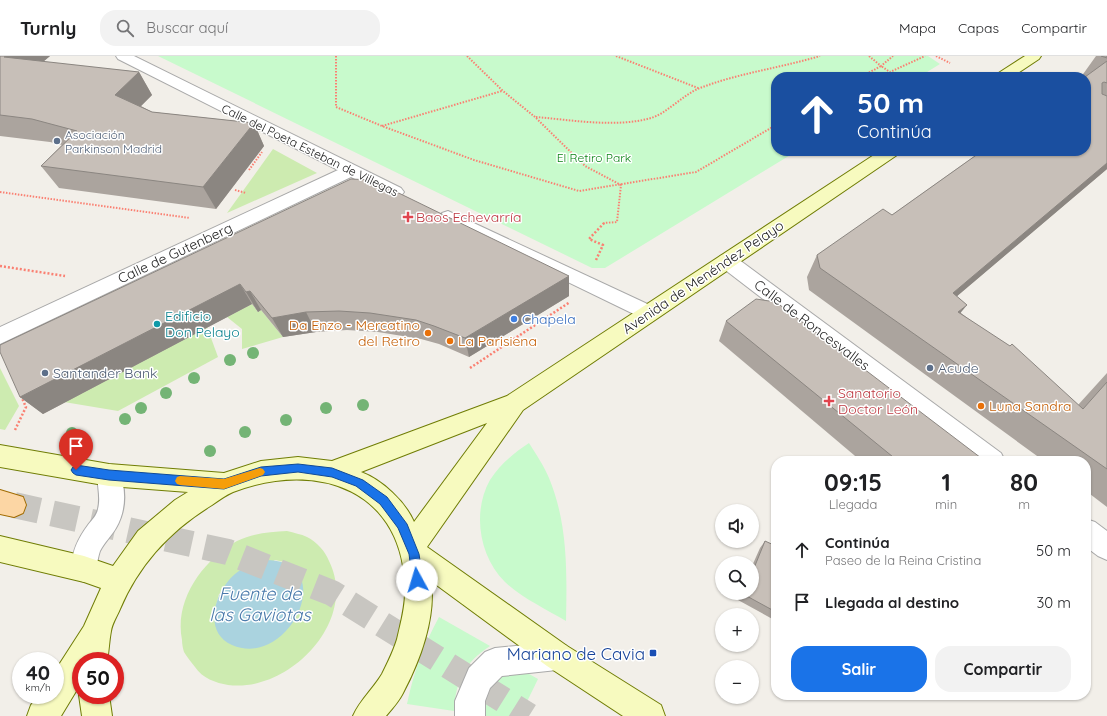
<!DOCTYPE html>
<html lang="es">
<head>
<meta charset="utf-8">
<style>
  body { margin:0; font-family:Quicksand,sans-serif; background:#f2f2f2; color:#202124; height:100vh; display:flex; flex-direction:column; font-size:15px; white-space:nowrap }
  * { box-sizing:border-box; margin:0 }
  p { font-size:13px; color:#757577 }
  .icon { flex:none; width:22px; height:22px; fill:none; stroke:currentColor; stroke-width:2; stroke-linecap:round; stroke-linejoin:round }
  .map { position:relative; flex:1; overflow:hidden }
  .details { position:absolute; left:771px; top:400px; width:320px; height:244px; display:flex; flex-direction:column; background:#fff; border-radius:16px; box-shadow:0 1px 3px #0004 }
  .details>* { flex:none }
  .top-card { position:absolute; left:771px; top:16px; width:320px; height:84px; border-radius:16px; box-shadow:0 1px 3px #0004; background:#1a4fa0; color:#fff; overflow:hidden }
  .controls { position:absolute; left:715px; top:448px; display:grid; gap:8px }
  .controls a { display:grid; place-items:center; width:44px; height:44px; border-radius:50%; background:#fff; box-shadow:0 1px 3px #0004; font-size:20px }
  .speed { position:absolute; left:12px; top:596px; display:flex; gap:8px; font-size:20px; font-weight:700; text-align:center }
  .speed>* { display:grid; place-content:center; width:52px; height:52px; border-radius:50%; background:#fff; box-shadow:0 1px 3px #0004; line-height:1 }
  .speed small { font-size:10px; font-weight:400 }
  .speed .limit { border:6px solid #d22; background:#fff; color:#111 }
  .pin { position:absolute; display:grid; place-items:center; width:34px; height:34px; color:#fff; margin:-41px -17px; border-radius:50% 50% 50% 0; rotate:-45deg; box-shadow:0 0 4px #0007 }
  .pin .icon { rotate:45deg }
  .me { position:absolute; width:44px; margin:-22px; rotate:354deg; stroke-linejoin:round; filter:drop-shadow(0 0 3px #0008) }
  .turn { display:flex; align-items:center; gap:14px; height:84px; padding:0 20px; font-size:18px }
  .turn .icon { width:52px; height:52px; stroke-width:2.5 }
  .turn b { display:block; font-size:28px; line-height:34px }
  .eta { display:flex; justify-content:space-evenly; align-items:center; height:68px; text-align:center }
  .eta b { font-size:24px; font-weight:700; line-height:28px }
  .action { display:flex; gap:8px; margin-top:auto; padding:8px 20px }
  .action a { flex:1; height:46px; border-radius:16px; background:#1a73e8; color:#fff; font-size:16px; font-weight:700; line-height:46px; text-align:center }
  .action a+a { background:#f2f2f2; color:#202124 }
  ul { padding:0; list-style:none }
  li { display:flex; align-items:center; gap:12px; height:52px; padding:0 20px }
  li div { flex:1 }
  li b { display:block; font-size:15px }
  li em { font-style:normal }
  header { display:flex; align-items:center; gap:24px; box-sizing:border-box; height:56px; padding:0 20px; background:#fff; border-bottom:1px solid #e0e0e0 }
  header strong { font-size:19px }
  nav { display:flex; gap:22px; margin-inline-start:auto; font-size:14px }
  .search { width:280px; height:36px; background:#f2f2f2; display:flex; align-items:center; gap:10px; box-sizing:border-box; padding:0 14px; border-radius:16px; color:#757577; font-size:15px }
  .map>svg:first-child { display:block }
</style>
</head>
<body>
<header>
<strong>Turnly</strong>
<div class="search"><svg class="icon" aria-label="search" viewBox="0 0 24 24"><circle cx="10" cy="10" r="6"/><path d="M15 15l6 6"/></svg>Buscar aquí</div>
<nav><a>Mapa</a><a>Capas</a><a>Compartir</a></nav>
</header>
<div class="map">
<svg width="1107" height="660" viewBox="0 0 1107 660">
  <rect width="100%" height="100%" fill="#f2efe9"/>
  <g fill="#cdebb0" fill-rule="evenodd">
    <polygon points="273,93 317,117 227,157"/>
    <polygon points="252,248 258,256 261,254 283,281 242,293 242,273 227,261"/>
    <polygon points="207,271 218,301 118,355 64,346"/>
    <polygon points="0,312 19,350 5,374 0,373"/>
    <path d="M 287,475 C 294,477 301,478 307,481 C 317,486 325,495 329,505 C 359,565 289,637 228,629 C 216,627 202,622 195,611 C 191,606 187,601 184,596 C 183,593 182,588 182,584 C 174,544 203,504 237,485 C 253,477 270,476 287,475 ZM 275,504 L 284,506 L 292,510 L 214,558 L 219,538 Z"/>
  </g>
  <g fill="#c8facc">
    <polygon points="158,0 928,0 940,8 919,21 776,21 776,95 797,95 605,212 592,212"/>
    <path d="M 529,387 C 536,398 544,410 549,422 C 568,468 567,516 566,565 C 546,553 522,542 505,526 C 479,500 472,456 490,424 C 500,408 514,397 529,387 Z"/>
    <path d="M 439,561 L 490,590 C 464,607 456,625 454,655 L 407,648 C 414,615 423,591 439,561 Z"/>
    <polygon points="522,614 538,623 520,660 482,660 484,631 491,622"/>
  </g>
  <path fill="#aad3df" d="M 265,504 C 341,503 290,614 232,589 C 202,576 215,535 235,518 C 244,510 254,507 265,504 Z"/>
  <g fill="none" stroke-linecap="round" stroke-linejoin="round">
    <polyline stroke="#c8c6c1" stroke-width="26" stroke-dasharray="26 13" stroke-linecap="butt" points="14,449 228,496 332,537 529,660"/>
    <defs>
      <g id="minor">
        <polygon points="116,0 134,0 401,132 404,136 401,140 395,142 389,140 351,121 0,288 0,271 338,114 118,3"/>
        <polygon points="448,155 656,252 659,257 656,262 649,265 642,262 442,165 439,161 442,157"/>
        <polygon points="727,198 734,200 1001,397 1005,405 975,405 720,210 718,205 720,200"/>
        <path d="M 109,408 L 118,411 C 126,431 127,453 116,472 C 112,479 104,487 100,495 C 97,503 97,514 93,522 L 84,526 L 75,522 C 67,503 77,484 88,469 C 92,464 97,459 98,453 C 102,437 94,425 100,411 Z"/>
        <polygon points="1086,463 1095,466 1107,475 1107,504 1098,500 1086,491"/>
        <polygon points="557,586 567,590 571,600 567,610 557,614 502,620 490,632 485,645 485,660 455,660 455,645 469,612 485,596 495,592"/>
      </g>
      <g id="secondary">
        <polygon points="1025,0 1041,0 1039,3 1012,21 995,21 997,18"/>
        <path d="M 880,95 L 899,95 L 897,99 L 523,354 L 427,491 L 567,590 L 661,649 L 665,660 L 623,660 L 547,610 L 431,525 C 436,562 420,605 403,637 C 399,645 392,653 386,660 L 353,660 C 360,644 373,633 382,618 C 387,608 396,590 398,579 C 401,566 405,551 405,537 C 406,435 319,403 233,436 C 226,439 219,444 212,449 C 171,474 139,508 120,553 C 117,560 112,568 111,575 C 109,585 109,595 107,605 L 81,605 L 81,627 L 61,660 L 27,660 L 31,649 L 40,639 L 55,639 L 55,615 L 84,570 L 101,532 L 84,526 L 0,506 L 0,480 L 84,500 L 113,510 L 138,475 L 175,444 L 188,436 L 109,430 L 0,411 L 0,389 L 109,408 L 224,417 L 261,405 L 298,401 L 332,405 L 507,340 ZM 487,367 L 414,466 C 405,445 382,424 361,416 Z"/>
        <polygon points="81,635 81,639 109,639 112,660 82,660 79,639"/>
      </g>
      <polygon id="primary" points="0,434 23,441 26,449 23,457 14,461 0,458"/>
    </defs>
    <use href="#minor" stroke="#a9a9a9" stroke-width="2"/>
    <use href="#secondary" stroke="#707d05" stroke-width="2"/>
    <use href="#primary" stroke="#a06b00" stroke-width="2"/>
    <g stroke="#fa8072" stroke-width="2" stroke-dasharray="1.5 1.5" stroke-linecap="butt">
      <polyline points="336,0 336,51 382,70 474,104 579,135 696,116 776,69"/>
      <polyline points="467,0 503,35 535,61 585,110 621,129 617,166 604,167"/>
      <polyline points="616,0 698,32"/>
      <polyline points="869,0 881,10 893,0"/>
      <polyline points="936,0 950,7"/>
      <polyline points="861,21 881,10 890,16 925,0"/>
      <path d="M 536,61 C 572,64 616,72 651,62 C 666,58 684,38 700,32 C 739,17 780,12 820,0"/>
      <polyline points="382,70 502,35"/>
      <polyline points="249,114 262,96"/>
      <polyline points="235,134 246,137"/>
      <polyline points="0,136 190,162"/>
    </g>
    <g stroke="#fa8072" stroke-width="2.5" stroke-dasharray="2 2" stroke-linecap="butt">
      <polyline points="596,204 603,189 589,183 605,166"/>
      <polyline points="0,210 65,220"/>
      <polyline points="470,312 570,246"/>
      <polyline points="15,374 26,351 21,340"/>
    </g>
    <use href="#minor" fill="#fff" fill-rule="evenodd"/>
    <use href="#secondary" fill="#f7fabf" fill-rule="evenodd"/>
    <use href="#primary" fill="#fcd6a4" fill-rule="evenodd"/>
  </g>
  <g fill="#74b475">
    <circle cx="253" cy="297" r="6"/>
    <circle cx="230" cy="304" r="6"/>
    <circle cx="194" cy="322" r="6"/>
    <circle cx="166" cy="337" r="6"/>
    <circle cx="363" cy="349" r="6"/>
    <circle cx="141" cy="352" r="6"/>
    <circle cx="326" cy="352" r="6"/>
    <circle cx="125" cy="363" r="6"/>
    <circle cx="286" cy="364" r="6"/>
    <circle cx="245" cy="376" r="6"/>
    <circle cx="72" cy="377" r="6"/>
    <circle cx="210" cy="395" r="6"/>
  </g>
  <g fill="#aba49e">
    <polygon points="0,0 50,0 43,6 139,16 152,39 141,50 152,56 254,67 264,90 216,153 59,132 41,110 62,89 50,86 0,80"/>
    <polygon points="1096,0 1107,0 1107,113 957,240 961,257 1078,349 1107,317 1107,451 1086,435 1086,405 1044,405 809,234 807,221 817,199 892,159 1086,21 1081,21"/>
    <polygon points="351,123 569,220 569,240 469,301 439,288 421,283 378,276 347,274 316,276 283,281 261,254 258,256 252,248 43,358 20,341"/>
    <polygon points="726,265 985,405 861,405 719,285"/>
    <polygon points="765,485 776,490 776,565 738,544 741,537 752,537 752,510 760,492"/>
  </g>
  <g fill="#8b8681">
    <polygon points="6,0 50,0 21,24 4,1"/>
    <polygon points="139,16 152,39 129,62 115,39"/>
    <polygon points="254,67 264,90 216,153 203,131"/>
    <polygon points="1107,107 1107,113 936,258 953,237"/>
    <polygon points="569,220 569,240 469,301 465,282"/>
    <polygon points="240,228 252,248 43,358 20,341"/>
    <polygon points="250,235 261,254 258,256 246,236"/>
    <polygon points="967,249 949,271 958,256"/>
    <polygon points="306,256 316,276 283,281 272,262"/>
  </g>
  <g fill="#c7bfb8" stroke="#8b8681">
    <polygon points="0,0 6,0 4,1 139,16 115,39 152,56 254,67 203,131 41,110 77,75 32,63 0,59"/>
    <polygon points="1101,0 1107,0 1107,2"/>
    <polygon points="1107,5 1107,27 1104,26 1102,27 1102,38 1107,40 1107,107 953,237 967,249 958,256 1010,290 1012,288 1083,353 1107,326 1107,413 820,212 817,199 883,153 892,159 982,95 1086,95 1086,21 1085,21"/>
    <polygon points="351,123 372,124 569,220 465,282 434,270 416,264 370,257 339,255 306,256 272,262 250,235 246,236 240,228 20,341 0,296 0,289"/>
    <polygon points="756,243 776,246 985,405 898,405 726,265"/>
    <polygon points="765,485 776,490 776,556 743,538 743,537 752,537 752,517"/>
  </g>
  <polygon fill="#1a73e8" stroke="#114b97" points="298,408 332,412 363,424 387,441 407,468 419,498 423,524 421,528 417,530 413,528 409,498 398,472 380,448 356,430 332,421 298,416 261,420 224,433 109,424 76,419 73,417 71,414 73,411 76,409 109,414 224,423 261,411"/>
  <polygon fill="#f59e0b" points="260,412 263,413 265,416 263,419 224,433 180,429 177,428 175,425 177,421 180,420 224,423"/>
  <g fill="#5c6f8a" stroke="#fff" stroke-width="1.5">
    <circle cx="57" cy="85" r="4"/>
    <circle cx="930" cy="312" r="4"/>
    <circle cx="45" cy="317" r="4"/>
  </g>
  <g fill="#e0444e" stroke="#fff" stroke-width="1.5">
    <path d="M406 155h4v4h4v4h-4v4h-4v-4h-4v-4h4z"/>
    <path d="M827 339h4v4h4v4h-4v4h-4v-4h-4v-4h4z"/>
  </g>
  <circle fill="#3f7fe0" stroke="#fff" stroke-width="1.5" cx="514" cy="263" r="4"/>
  <circle fill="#0f9aa8" stroke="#fff" stroke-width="1.5" cx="157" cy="268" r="4"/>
  <g fill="#e8710a" stroke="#fff" stroke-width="1.5">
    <circle cx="428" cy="277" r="4"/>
    <circle cx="450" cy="285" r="4"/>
    <circle cx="981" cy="350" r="4"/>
  </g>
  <rect fill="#1a4fb4" stroke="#fff" stroke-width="1.5" x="649" y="593" width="8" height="8" rx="2"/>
  <g text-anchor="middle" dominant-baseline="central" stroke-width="3" stroke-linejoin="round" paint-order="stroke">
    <g font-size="12" fill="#4e5e75" stroke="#fff" text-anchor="start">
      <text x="65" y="78">Asociación<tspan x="65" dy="14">Parkinson Madrid</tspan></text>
    </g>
    <g font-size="12" fill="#222" stroke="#fff">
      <text transform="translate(310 94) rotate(26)">Calle del Poeta Esteban de Villegas</text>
    </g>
    <g font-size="12" fill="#0c8416" stroke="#fff">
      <text x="594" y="101">El Retiro Park</text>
    </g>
    <g font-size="14" fill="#be3a42" stroke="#fff" text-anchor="start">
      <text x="416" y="161">Baos Echevarría</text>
      <text x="838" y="337">Sanatorio<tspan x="838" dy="16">Doctor León</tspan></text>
    </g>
    <g font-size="14" fill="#222" stroke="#fff">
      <text transform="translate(175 197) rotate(-25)">Calle de Gutenberg</text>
      <text transform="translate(703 221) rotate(-34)">Avenida de Menéndez Pelayo</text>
      <text transform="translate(812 269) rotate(37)">Calle de Roncesvalles</text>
    </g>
    <g font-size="14" fill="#0d838f" stroke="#fff" text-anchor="start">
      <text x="165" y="260">Edificio<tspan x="165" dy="16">Don Pelayo</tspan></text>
    </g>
    <g font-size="14" fill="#366cbe" stroke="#fff" text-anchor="start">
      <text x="522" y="263">Chapela</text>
    </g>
    <g font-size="14" fill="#c56008" stroke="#fff" text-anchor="start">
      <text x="420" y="269" text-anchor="end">Da Enzo - Mercatino<tspan x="420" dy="16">del Retiro</tspan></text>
      <text x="458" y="285">La Parisiena</text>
      <text x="989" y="350">Luna Sandra</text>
    </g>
    <g font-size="14" fill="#4e5e75" stroke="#fff" text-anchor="start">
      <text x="938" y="312">Acude</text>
      <text x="53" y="317">Santander Bank</text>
    </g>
    <g font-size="17" fill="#164399" stroke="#fff" text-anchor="end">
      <text x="645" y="597">Mariano de Cavia</text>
    </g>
    <g font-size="18" font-style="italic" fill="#4a7aab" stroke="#fff">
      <text x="260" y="537">Fuente de<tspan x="260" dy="21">las Gaviotas</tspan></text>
    </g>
  </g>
</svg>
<div class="controls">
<a><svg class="icon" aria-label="sound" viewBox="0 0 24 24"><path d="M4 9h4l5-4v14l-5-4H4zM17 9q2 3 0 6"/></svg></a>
<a><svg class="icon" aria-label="search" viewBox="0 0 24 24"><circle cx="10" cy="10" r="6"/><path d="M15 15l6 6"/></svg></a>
<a>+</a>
<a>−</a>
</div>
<div class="speed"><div>40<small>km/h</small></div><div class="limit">50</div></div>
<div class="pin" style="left:76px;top:414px;background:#d93025"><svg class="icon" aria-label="arrive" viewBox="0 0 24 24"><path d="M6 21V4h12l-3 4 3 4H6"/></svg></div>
<svg class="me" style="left:417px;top:524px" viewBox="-20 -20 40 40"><circle r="19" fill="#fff"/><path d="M0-13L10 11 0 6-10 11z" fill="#1a73e8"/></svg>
<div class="top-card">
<div class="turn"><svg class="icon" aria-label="ahead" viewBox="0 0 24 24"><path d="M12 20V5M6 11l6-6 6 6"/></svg><div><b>50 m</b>Continúa</div></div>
</div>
<section class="details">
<div class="eta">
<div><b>09:15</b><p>Llegada</p></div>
<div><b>1</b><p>min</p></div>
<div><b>80</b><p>m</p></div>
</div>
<ul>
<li><svg class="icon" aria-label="ahead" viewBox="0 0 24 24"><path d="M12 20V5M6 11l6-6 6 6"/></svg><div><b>Continúa</b><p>Paseo de la Reina Cristina</p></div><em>50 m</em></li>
<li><svg class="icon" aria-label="arrive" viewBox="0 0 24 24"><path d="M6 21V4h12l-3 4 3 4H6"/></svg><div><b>Llegada al destino</b></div><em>30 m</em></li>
</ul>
<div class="action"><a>Salir</a><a>Compartir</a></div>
</section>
</div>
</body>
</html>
